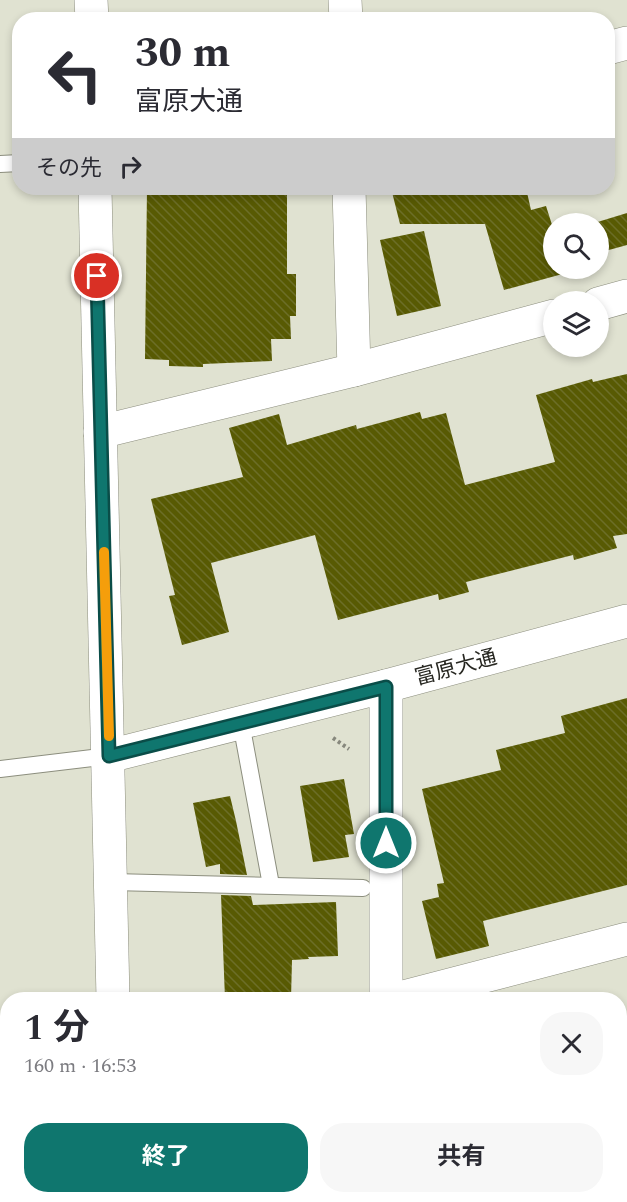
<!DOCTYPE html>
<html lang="ja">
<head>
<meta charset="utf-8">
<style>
  body { margin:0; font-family:Spectral,"Noto Sans JP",serif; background:#f7f7f7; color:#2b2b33; height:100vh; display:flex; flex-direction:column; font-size:22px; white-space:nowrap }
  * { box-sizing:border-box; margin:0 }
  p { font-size:20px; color:#7c7c81 }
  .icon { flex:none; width:33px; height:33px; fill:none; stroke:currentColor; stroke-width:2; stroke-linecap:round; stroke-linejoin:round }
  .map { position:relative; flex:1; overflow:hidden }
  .sheet { position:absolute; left:0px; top:992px; width:627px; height:212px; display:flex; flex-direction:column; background:#fff; border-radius:24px 24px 0 0; box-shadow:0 3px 9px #0003 }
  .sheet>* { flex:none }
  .hud { position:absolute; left:12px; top:12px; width:603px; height:183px; border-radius:24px; box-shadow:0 3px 9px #0003; background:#fff; color:#2b2b33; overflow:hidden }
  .fabs { position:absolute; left:543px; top:213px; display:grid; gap:12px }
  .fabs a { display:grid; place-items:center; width:66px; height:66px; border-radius:50%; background:#fff; box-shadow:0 3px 9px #0003; font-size:30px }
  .pin { position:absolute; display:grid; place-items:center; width:51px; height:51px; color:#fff; margin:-26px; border:3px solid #fff; border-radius:50%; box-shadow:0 2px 6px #0007 }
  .me { position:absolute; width:66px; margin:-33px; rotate:0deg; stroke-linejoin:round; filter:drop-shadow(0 0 4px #0008) }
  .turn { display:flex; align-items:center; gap:21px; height:126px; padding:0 24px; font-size:27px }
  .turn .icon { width:78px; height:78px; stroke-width:2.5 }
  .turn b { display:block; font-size:42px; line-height:51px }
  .then { display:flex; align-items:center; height:57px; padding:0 24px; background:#0003; gap:12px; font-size:22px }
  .round { display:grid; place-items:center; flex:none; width:63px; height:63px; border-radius:24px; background:#f7f7f7 }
  .overview { display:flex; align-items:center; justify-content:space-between; height:102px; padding:0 24px }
  h1 { font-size:36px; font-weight:700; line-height:45px }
  .cta { display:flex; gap:12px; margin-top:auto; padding:12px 24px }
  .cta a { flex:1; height:69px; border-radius:24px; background:#0f766e; color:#fff; font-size:24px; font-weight:700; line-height:69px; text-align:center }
  .cta a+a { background:#f7f7f7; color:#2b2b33 }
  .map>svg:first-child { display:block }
</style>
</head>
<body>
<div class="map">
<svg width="627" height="1202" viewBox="0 0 627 1202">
  <defs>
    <pattern id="building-back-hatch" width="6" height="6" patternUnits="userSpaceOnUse" patternTransform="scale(1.5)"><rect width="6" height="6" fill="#585a03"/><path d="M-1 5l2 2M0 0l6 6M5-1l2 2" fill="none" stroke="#6c6e28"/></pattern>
  </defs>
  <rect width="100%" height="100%" fill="#e0e2d1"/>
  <g fill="url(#building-back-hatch)">
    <polygon points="147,188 287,188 287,274 296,274 296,316 290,316 291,339 271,339 272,361 203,364 203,367 169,366 169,360 145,359"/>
    <polygon points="391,188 526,188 531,210 546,206 554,231 554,268 564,268 566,273 504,290 485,224 400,224"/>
    <polygon points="627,213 627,245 598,253 598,224 591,224"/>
    <polygon points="424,231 441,306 397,316 380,240"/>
    <polygon points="627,374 627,534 613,536 617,548 574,560 573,555 466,582 469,592 439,600 438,594 338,620 315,535 211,563 229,632 182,645 169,596 175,595 151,499 243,477 229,428 279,414 287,445 356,425 357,429 420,412 422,419 446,413 465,485 555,462 536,395 592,379 593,382"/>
    <polygon points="627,698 627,885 483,921 489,946 436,959 422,901 439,897 437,884 444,883 422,789 501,770 496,750 565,733 561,716"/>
    <polygon points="344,779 354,834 345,835 349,857 313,862 300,786"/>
    <polygon points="230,796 236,821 247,875 220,874 220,864 206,867 193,803"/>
    <polygon points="221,895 251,896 253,905 336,902 338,956 308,957 309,959 292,960 291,999 225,999"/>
  </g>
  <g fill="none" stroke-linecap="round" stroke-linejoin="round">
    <defs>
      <g id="service">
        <polyline points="0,164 20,163"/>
        <polyline points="241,723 271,885"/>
        <polyline points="0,769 109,756"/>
        <polyline points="112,882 363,888"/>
      </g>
      <g id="minor">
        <polyline points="345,0 346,20"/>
        <polyline points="608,48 627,43"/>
        <polyline points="349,188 354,370"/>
        <polyline points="598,304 627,296"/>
        <polyline points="100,432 354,370 554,316"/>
        <polyline points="386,999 386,686"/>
        <polyline points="396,999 627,939"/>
        <polyline points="392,1196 392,1202"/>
      </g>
      <g id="tertiary">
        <polyline points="91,0 92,20"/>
        <polyline points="95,188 113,999"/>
        <polyline points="109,756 386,686 627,621"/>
        <polyline points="116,1196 116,1202"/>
      </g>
    </defs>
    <use href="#service" stroke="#8c8e7e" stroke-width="18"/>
    <use href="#minor" stroke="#8c8e7e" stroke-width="34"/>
    <use href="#tertiary" stroke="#8c8e7e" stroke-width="34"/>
    <polyline stroke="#87887d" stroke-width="4" stroke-dasharray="3 3" stroke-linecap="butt" points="333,738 349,749"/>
    <use href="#service" stroke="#fff" stroke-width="16"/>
    <use href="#minor" stroke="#fff" stroke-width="33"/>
    <use href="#tertiary" stroke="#fff" stroke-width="33"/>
  </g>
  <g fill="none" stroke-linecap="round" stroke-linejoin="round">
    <defs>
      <polyline id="route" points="97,276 109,756 386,687 386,843"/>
    </defs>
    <use href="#route" stroke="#0a4d48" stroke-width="15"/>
    <use href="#route" stroke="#0f766e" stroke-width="10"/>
    <polyline stroke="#f59e0b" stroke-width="10" points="104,552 109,736"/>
  </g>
  <g text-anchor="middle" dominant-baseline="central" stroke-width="6" stroke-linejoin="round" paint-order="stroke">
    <g font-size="21" fill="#272721" stroke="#fff">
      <text transform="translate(456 668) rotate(-15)">富原大通</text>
    </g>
  </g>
</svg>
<div class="fabs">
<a><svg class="icon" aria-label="search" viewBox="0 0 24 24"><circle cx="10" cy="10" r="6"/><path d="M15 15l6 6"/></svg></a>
<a><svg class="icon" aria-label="layers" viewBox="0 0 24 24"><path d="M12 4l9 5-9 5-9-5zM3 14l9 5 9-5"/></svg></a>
</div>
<div class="pin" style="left:97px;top:276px;background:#d93025"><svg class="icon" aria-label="arrive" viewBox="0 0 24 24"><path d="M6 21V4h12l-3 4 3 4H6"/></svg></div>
<svg class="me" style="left:386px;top:843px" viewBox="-20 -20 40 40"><circle r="17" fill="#0f766e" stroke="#fff" stroke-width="3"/><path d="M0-11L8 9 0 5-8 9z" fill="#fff"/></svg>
<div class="hud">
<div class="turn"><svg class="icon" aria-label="left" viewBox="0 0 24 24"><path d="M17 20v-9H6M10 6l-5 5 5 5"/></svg><div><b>30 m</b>富原大通</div></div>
<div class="then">その先<svg class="icon" aria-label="right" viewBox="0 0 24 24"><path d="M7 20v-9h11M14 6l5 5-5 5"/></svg></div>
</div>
<section class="sheet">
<div class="overview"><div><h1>1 分</h1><p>160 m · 16:53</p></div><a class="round"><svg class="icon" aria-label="close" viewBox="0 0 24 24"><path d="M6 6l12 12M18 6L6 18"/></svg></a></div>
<div class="cta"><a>終了</a><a>共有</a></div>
</section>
</div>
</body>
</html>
